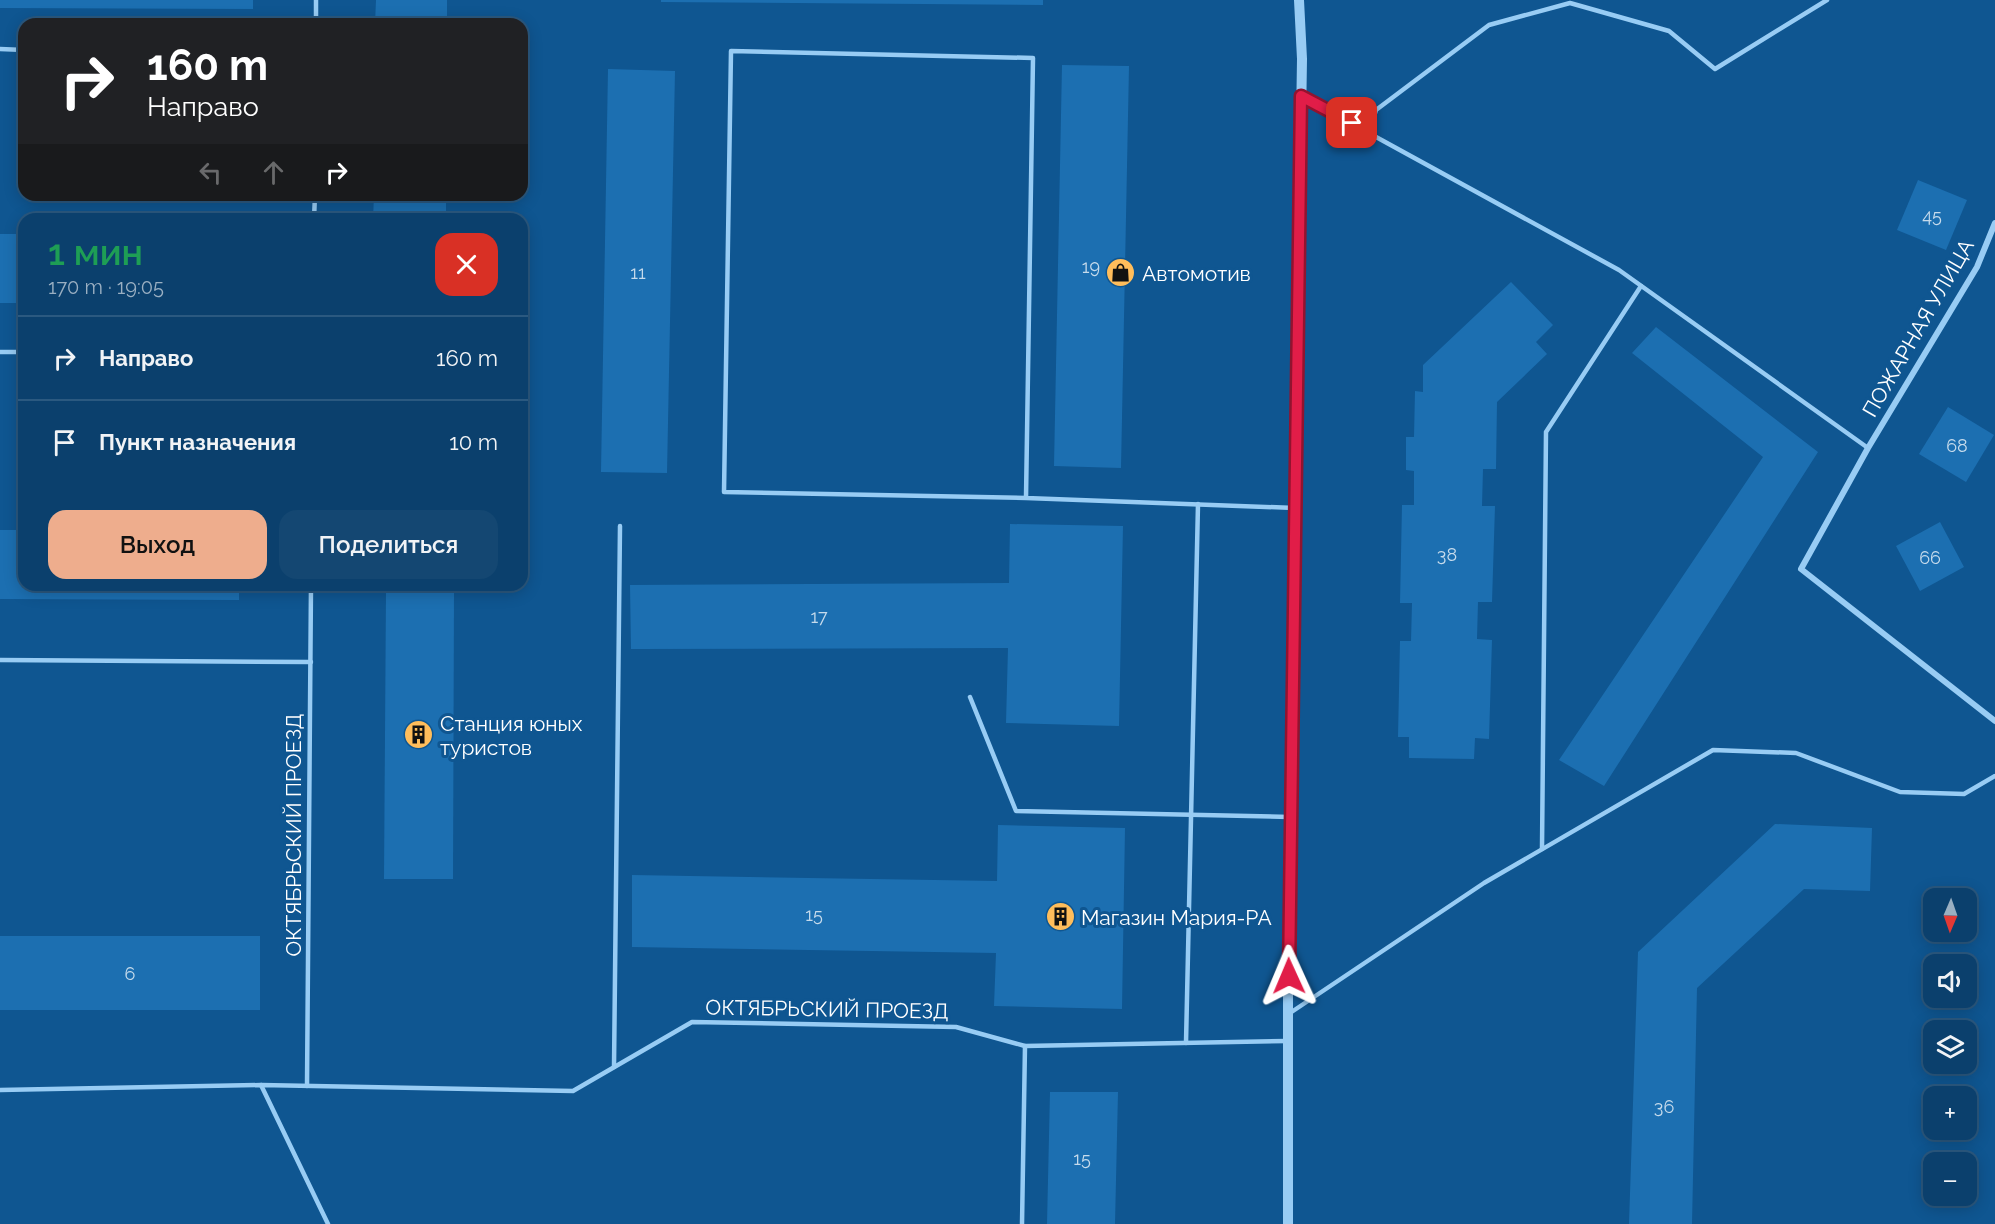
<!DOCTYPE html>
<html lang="ru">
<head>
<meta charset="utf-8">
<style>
  body { margin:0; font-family:Raleway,sans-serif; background:#144772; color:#f1f3f6; height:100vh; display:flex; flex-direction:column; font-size:22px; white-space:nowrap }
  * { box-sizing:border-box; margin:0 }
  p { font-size:20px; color:#9aafc2 }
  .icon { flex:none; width:33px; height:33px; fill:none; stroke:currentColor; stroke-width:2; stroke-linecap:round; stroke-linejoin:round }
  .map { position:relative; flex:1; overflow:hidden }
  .drawer { position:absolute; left:18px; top:213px; width:510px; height:378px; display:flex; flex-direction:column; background:#0b406d; border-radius:18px; box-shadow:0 3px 15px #0003,0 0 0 2px #2b5980 }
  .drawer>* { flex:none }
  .guide { position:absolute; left:18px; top:18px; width:510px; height:183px; border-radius:18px; box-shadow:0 3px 15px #0003,0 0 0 2px #2b5980; background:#202124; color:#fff; overflow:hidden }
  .needle { width:39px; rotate:182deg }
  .controls { position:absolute; left:1923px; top:888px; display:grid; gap:12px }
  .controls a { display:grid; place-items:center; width:54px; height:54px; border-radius:12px; background:#0b406d; box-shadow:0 3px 15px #0003,0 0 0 2px #2b5980; font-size:30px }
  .pin { position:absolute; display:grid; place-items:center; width:51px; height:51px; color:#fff; margin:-26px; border-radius:12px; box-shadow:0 3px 9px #0006 }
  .me { position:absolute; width:66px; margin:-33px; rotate:359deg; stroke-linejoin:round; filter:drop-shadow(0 0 4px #0008) }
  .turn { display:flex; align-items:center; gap:21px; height:126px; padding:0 30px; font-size:27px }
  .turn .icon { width:78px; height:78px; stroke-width:2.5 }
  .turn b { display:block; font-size:42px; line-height:51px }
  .lanes { display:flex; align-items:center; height:57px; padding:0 30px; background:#0003; justify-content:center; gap:30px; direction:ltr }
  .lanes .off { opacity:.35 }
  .round { display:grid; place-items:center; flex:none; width:63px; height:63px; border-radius:18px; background:#144772 }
  .summary { display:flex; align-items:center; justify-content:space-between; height:102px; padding:0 30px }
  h1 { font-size:36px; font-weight:600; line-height:45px; color:#1e9e55 }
  .action { display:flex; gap:12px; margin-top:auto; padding:12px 30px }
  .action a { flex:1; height:69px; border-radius:18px; background:#eead8d; color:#111; font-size:24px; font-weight:600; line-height:69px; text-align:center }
  .action a+a { background:#144772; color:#f1f3f6 }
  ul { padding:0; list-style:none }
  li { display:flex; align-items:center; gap:18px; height:84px; padding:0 30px; border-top:2px solid #2b5980 }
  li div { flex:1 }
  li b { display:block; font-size:22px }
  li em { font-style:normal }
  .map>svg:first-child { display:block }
</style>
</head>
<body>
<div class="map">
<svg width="1995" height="1224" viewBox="0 0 1995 1224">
  <rect width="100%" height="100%" fill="#0f5691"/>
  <g fill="#1c6fb1">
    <polygon points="0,0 253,0 253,9 0,8"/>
    <polygon points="376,0 447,0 447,24 375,24"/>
    <polygon points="661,0 1043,0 1043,5 661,2"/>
    <polygon points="1062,65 1129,66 1121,468 1054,466"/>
    <polygon points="608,69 675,71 667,473 601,472"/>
    <polygon points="1918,180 1967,200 1946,250 1897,230"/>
    <polygon points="374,195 446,195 446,219 373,219"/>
    <rect x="0" y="234" width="24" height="69"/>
    <polygon points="1511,282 1553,325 1536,342 1547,354 1497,402 1496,469 1483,469 1482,506 1495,506 1492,602 1478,602 1477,639 1492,640 1489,739 1475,738 1474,759 1409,758 1409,737 1398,737 1400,641 1411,641 1412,603 1400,603 1402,505 1414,505 1414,471 1406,470 1406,437 1414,437 1415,391 1423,392 1423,365"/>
    <polygon points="1656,327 1818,452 1604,786 1559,760 1763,457 1632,353"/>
    <polygon points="1948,407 1994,435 1966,482 1919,454"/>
    <polygon points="1940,522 1964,567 1920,591 1896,546"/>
    <polygon points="1010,524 1123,526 1119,726 1006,723 1008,648 631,649 630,585 1009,583"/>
    <polygon points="0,530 24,530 24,585 239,585 239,600 0,599"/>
    <polygon points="386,591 454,591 453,879 384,879"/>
    <polygon points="1775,824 1872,828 1870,891 1804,889 1697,988 1692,1224 1629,1224 1638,952"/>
    <polygon points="998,825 1125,828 1122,1009 994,1006 996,953 632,947 632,875 997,881"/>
    <rect x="0" y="936" width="260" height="74"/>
    <polygon points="1050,1092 1118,1092 1115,1224 1047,1224"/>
  </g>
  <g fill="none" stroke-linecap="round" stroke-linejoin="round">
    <g stroke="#98ccf4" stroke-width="4.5">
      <polyline points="316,24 316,0"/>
      <polyline points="0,49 24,50"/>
      <polyline points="1303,97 1619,270 1868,448"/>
      <polyline points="1369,132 1376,110 1489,25 1570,3 1669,31 1715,69 1827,0"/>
      <polyline points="314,219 315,195"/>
      <polyline points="0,352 24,352"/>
      <polyline points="1026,498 724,492 731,51 1033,58 1026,498 1295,508"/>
      <polyline points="0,660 311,662"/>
      <polyline points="970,697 1016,811 1290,817"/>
      <polyline points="1542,849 1546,432 1641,286"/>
      <polyline points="1290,1013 1484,883 1713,750 1796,753 1900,792 1964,794 1995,776"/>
      <polyline points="1186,1043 1198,504"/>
      <polyline points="614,1067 620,526"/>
      <polyline points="261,1085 328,1224"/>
      <polyline points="307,1086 311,585"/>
      <polyline points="0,1090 261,1085 573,1091 692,1022 956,1027 1025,1046 1287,1041"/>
      <polyline points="1022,1224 1025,1046"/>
    </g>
    <polyline stroke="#98ccf4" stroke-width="6" points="1995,223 1977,267 1868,448 1801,569 1995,721"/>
    <polyline stroke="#98ccf4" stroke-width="10" points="1288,1224 1288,958 1302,59 1299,0"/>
  </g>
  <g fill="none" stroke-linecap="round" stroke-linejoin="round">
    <defs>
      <polyline id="route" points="1289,976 1301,96 1352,123"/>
    </defs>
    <use href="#route" stroke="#92132f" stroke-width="15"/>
    <use href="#route" stroke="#e11d48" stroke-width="10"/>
  </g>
  <defs>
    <symbol id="shop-disc" viewBox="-11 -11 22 22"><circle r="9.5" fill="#ffbd5b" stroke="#0f5691"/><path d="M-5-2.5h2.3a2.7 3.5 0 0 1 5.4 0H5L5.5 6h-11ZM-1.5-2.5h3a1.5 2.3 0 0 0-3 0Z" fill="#111"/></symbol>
    <symbol id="building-disc" viewBox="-11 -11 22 22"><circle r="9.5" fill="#ffbd5b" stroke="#0f5691"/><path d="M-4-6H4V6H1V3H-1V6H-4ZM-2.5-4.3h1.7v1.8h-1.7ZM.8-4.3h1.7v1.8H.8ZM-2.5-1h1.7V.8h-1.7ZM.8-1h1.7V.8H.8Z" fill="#111"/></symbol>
  </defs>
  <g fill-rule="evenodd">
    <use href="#shop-disc" x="1104" y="256" width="33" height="33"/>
    <use href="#building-disc" x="402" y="718" width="33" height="33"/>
    <use href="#building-disc" x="1044" y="900" width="33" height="33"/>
  </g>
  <g text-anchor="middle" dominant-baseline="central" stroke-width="6" stroke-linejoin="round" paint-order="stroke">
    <g font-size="18" fill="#c6dbec">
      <text x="1932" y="215">45</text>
      <text x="1091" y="266">19</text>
      <text x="638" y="272">11</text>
      <text x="1957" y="445">68</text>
      <text x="1447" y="554">38</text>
      <text x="1930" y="557">66</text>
      <text x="819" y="616">17</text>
      <text x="814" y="914">15</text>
      <text x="130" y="973">6</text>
      <text x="1664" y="1106">36</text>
      <text x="1082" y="1158">15</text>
    </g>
    <g font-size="21" fill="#fff" stroke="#0f5691" text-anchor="start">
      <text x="1142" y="273">Автомотив</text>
      <text x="440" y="723">Станция юных<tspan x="440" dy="24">туристов</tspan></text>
      <text x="1081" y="917">Магазин Мария-РА</text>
    </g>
    <g font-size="21" fill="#fff" stroke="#0f5691">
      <text transform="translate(1918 328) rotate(-60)">ПОЖАРНАЯ УЛИЦА</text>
      <text transform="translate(293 835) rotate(-90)">ОКТЯБРЬСКИЙ ПРОЕЗД</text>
      <text transform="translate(827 1009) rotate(1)">ОКТЯБРЬСКИЙ ПРОЕЗД</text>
    </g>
  </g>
</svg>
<div class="controls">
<a><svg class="needle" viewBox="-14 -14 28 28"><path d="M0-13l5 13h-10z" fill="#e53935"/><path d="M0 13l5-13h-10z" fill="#9aafc2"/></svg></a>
<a><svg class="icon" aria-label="sound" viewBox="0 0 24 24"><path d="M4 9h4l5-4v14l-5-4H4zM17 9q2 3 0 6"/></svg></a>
<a><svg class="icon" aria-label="layers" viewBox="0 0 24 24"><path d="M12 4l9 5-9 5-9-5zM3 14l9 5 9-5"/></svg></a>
<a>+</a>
<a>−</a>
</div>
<div class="pin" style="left:1352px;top:123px;background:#d93025"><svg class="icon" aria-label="arrive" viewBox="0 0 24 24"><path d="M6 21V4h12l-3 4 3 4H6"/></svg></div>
<svg class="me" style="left:1289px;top:976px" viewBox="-20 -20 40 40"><path d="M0-17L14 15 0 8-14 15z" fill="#e11d48" stroke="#fff" stroke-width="4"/></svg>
<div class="guide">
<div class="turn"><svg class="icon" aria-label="right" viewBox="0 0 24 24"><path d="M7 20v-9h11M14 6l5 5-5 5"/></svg><div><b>160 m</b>Направо</div></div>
<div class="lanes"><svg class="icon off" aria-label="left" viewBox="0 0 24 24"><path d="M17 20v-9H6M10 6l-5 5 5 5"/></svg><svg class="icon off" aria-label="ahead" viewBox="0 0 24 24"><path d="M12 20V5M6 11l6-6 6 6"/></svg><svg class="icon" aria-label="right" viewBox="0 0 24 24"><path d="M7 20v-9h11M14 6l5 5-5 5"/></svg></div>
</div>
<section class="drawer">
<div class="summary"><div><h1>1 мин</h1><p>170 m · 19:05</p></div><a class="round" style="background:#d93025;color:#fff"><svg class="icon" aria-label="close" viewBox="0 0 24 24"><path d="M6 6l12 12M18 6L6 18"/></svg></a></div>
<ul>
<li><svg class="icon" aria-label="right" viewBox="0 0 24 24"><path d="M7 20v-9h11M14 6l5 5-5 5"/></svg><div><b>Направо</b></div><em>160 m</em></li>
<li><svg class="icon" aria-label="arrive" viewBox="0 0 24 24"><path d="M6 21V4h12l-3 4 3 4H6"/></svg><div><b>Пункт назначения</b></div><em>10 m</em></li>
</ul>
<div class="action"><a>Выход</a><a>Поделиться</a></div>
</section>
</div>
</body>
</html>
